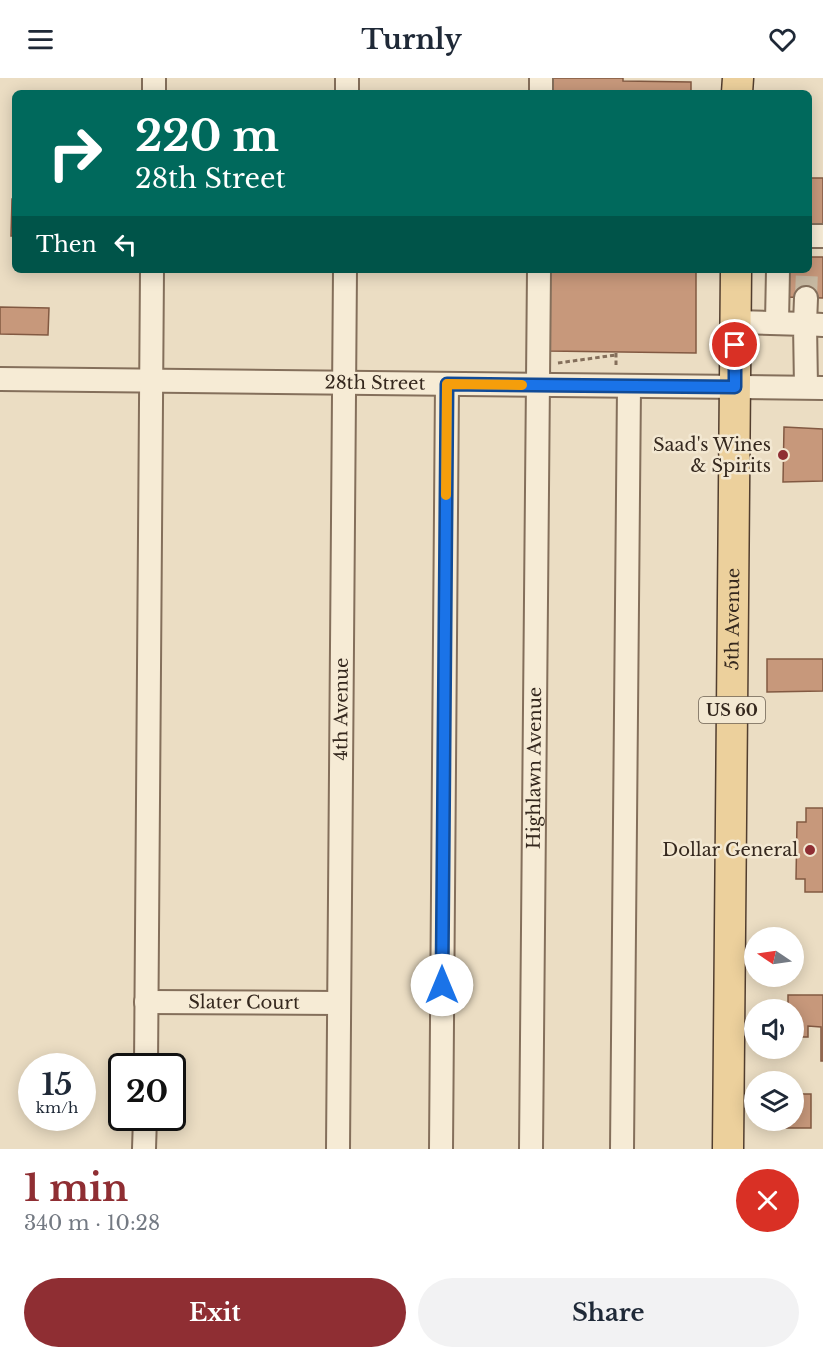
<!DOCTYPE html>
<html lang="en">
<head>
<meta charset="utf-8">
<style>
  body { margin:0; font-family:"Libre Baskerville",serif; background:#f2f2f3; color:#1f2937; height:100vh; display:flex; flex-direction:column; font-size:22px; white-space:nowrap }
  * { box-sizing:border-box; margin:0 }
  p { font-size:20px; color:#747a83 }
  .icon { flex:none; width:33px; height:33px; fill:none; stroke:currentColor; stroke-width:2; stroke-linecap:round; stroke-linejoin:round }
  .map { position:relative; height:1071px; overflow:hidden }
  .drawer { display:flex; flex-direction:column; background:#fff; flex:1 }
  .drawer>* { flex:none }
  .hud { position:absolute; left:12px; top:12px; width:800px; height:183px; border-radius:9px; box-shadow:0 3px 15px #0003; background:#00695c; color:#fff; overflow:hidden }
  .needle { width:39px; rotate:283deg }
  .controls { position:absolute; left:744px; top:849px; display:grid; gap:12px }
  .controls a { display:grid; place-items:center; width:60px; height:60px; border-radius:50%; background:#fff; box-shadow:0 3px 15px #0003; font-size:30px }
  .speed { position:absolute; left:18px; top:975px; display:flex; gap:12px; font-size:30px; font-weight:700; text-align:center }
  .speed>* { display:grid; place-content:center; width:78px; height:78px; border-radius:50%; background:#fff; box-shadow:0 3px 15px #0003; line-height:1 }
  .speed small { font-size:15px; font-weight:400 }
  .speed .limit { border:3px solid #111; border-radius:9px; background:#fff; color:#111 }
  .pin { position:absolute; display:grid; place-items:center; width:51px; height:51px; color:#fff; margin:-26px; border:3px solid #fff; border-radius:50%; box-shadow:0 2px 6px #0007 }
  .me { position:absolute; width:66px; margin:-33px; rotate:0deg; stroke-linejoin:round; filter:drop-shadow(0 0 4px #0008) }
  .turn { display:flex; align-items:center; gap:21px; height:126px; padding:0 24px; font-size:27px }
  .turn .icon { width:78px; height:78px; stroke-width:2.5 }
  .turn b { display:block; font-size:42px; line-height:51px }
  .then { display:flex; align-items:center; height:57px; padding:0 24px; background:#0003; gap:12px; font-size:22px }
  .round { display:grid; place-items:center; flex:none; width:63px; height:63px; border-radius:32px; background:#f2f2f3 }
  .head { display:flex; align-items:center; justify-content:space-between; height:102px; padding:0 24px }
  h1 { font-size:36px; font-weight:800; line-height:45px; color:#8f2e33 }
  .button { display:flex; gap:12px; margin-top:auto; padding:12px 24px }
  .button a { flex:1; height:69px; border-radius:36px; background:#8f2e33; color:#fff; font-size:24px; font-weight:800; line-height:69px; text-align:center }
  .button a+a { background:#f2f2f3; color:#1f2937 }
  header { display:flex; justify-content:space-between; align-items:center; height:78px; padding:0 24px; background:#fff; font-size:27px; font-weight:800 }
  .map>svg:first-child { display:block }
</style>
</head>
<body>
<header><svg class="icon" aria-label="menu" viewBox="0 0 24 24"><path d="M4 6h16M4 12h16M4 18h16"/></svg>Turnly<svg class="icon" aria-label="heart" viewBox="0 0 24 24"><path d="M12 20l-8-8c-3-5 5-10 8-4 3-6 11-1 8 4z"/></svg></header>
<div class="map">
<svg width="823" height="1071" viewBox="0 0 823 1071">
  <rect width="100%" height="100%" fill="#ebddc3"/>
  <g fill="#c7987b" stroke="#825942" stroke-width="1.5">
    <polygon points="549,0 623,0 623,3 691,4 691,15 549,15"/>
    <rect x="808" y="100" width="15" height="48"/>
    <polygon points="12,121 15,121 15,158 11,158"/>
    <polygon points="808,179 823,179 823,220 784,219 784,192 808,192"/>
    <polygon points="548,192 696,192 696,275 548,273"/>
    <polygon points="0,229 49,230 48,257 0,256"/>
    <polygon points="784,349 823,351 823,403 783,404"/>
    <polygon points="767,581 823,581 823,613 767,614"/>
    <polygon points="806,730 823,730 823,814 805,814 805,801 796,801 797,744 806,744"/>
    <polygon points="788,917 823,917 823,983 821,983 821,949 808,948 808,959 794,959 794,932 788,932"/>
    <polygon points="794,1016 811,1016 811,1050 780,1050 780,1042 794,1042"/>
  </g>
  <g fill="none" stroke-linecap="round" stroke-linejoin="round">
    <polyline stroke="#c7b9a2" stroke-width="22" stroke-dasharray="22 11" stroke-linecap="butt" points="806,220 807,192"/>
    <defs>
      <g id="minor">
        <polyline points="154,15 154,0"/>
        <polyline points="347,15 347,0"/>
        <polyline points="541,15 541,0"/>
        <polyline points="808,158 823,158"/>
        <polyline points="806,220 805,246 823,247"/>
        <polyline points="735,244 805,246 806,309"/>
        <polyline points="777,244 778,192"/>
        <path id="s1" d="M 0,301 L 823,310"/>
        <path id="s2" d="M 146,924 L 339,925"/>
        <polyline points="146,988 152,192"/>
        <polyline points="144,1071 145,1040"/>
        <path id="s3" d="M 338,1071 L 345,192"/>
        <polyline points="441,1071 447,306"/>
        <path id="s4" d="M 531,1071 L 539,192"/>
        <polyline points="622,1071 629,309"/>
      </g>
      <g id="major">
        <polyline points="737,15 738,0"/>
        <path id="s5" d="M 728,1071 L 736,192"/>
      </g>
    </defs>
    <use href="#minor" stroke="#846f5b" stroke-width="26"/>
    <use href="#major" stroke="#523e2f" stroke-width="33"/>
    <g stroke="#846f5b" stroke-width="3" stroke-dasharray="4.5 3" stroke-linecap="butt">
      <polyline points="558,285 616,277"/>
      <polyline points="616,287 616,274"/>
    </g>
    <use href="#minor" stroke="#f6ebd5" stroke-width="22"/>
    <use href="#major" stroke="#ecd09c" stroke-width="30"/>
  </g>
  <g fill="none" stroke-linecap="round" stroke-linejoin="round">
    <defs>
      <polyline id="route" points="442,907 447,306 735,309 735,267"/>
    </defs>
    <use href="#route" stroke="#114b97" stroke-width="15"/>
    <use href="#route" stroke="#1a73e8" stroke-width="10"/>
    <polyline stroke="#f59e0b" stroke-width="10" points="446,417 447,306 522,307"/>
  </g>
  <g fill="#8f2e33" stroke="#f3e8d2" stroke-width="2">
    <circle cx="783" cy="377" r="6"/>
    <circle cx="810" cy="772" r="6"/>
  </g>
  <g text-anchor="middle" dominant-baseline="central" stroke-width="5" stroke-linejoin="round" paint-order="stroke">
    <rect fill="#f3e8d2" stroke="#6e6254" stroke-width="1.5" x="699" y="619" width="66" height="26" rx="4.5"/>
    <g font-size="16" font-weight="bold" fill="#35281e">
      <text x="732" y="632">US 60</text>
    </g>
    <g font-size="18" fill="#35281e" stroke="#f3e8d2">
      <text stroke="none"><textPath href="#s1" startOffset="375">28th Street</textPath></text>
      <text stroke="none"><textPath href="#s5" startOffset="530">5th Avenue</textPath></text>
      <text stroke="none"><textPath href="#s3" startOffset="440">4th Avenue</textPath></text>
      <text stroke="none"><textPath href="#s4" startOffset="381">Highlawn Avenue</textPath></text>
      <text stroke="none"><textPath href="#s2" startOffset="98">Slater Court</textPath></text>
    </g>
    <g font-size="18" fill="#35281e" stroke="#f3e8d2" text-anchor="end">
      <text x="771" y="367">Saad's Wines<tspan x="771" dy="21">&amp; Spirits</tspan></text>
      <text x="798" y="772">Dollar General</text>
    </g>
  </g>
</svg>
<div class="controls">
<a><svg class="needle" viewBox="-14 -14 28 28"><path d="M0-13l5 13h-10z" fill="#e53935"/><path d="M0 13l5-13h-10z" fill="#747a83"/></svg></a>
<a><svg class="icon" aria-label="sound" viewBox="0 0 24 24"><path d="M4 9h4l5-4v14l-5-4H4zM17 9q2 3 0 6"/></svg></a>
<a><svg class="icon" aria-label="layers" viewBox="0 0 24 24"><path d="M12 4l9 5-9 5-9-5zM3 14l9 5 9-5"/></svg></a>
</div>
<div class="speed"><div>15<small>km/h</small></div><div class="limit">20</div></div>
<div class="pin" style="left:735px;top:267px;background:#d93025"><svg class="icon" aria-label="arrive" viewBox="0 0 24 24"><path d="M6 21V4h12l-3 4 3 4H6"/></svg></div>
<svg class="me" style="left:442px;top:907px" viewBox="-20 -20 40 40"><circle r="19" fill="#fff"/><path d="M0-13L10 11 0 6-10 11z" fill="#1a73e8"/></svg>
<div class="hud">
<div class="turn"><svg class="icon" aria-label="right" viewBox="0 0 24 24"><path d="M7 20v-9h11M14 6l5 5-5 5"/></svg><div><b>220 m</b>28th Street</div></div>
<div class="then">Then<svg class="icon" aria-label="left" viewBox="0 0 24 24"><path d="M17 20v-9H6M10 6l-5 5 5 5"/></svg></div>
</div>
</div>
<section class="drawer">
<div class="head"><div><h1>1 min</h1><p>340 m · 10:28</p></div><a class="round" style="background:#d93025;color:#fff"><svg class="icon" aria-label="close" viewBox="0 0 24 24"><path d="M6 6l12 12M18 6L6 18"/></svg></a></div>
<div class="button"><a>Exit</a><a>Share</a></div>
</section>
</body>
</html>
